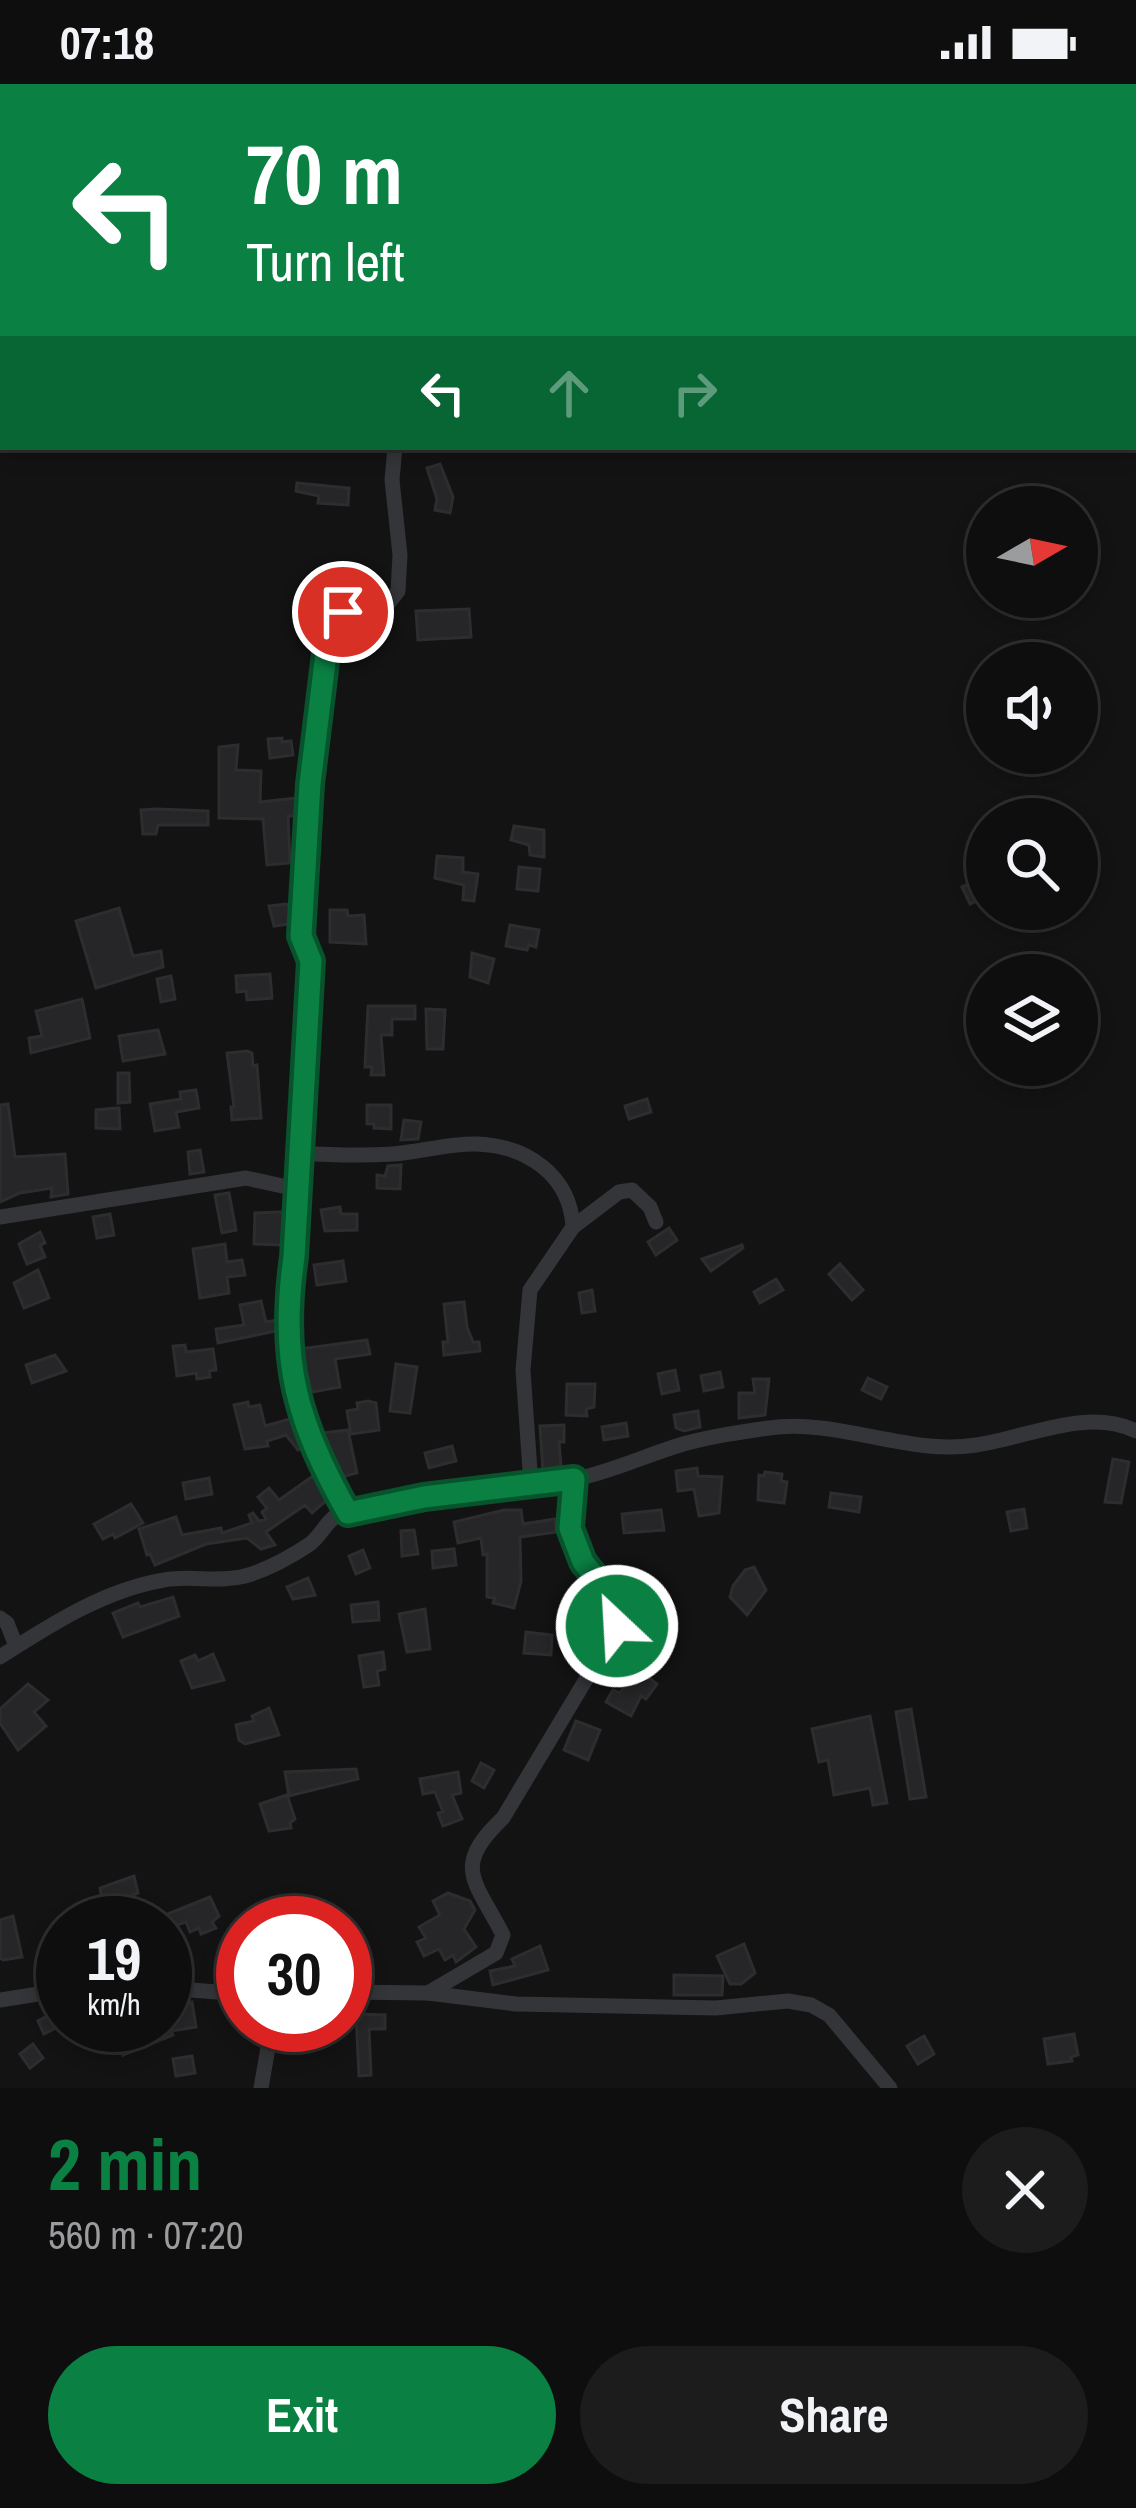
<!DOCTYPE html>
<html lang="en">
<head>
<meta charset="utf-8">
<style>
  body { margin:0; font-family:"Archivo Narrow",sans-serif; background:#1c1c1d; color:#f1f3f6; height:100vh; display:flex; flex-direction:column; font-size:45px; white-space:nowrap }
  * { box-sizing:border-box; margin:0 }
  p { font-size:39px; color:#9b9c9e }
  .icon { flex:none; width:66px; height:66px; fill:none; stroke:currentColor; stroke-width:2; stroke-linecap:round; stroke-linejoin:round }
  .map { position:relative; height:2004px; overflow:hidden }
  .panel { display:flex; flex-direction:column; background:#0e0e0f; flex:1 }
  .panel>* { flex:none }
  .top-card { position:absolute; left:0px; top:0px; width:1137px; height:366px; box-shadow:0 6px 18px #0003,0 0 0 3px #2e2e2f; background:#0b8043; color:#fff; overflow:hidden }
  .needle { width:78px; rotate:81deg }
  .buttons { position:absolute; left:966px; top:402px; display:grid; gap:24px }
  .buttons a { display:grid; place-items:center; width:132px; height:132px; border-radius:50%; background:#0e0e0f; box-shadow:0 6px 18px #0003,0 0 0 3px #2e2e2f; font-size:60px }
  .speed { position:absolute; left:36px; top:1812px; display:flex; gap:24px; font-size:60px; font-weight:700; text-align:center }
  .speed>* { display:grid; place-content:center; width:156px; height:156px; border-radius:50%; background:#0e0e0f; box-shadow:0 6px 18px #0003,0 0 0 3px #2e2e2f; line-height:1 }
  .speed small { font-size:30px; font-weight:400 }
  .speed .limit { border:18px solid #d22; background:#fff; color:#111 }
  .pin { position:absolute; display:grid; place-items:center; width:102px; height:102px; color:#fff; margin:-51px; border:6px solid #fff; border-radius:50%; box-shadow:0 3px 12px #0007 }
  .me { position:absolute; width:132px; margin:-66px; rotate:335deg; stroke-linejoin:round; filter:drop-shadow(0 0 9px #0008) }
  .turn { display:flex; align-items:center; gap:42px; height:252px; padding:0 48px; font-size:54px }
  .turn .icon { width:156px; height:156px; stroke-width:2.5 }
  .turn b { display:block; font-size:84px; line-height:102px }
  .lanes { display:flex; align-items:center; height:114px; padding:0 48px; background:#0003; justify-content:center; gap:60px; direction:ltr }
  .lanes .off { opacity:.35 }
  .round { display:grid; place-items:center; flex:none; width:126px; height:126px; border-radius:63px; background:#1c1c1d }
  .overview { display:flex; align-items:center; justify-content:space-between; height:204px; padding:0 48px }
  h1 { font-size:72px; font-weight:700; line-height:90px; color:#0b8043 }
  .primary-button { display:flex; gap:24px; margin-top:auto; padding:24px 48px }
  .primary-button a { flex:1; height:138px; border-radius:72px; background:#0b8043; color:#fff; font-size:48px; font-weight:700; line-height:138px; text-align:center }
  .primary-button a+a { background:#1c1c1d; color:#f1f3f6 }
  .status { display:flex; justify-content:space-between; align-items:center; height:84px; padding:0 60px; background:#0e0e0f; direction:ltr }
  .status svg { height:33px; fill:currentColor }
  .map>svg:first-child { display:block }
</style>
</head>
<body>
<div class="status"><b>07:18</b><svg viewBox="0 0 49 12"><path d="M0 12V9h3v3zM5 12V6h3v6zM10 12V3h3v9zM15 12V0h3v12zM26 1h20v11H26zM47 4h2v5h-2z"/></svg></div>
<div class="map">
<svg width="1136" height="2004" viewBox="0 0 1136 2004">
  <rect width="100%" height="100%" fill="#131314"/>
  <g fill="#262628" stroke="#2d2d30" stroke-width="3">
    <polygon points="440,380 453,413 450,429 435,426 437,415 427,384"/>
    <polygon points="297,399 349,404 348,421 318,419 319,412 296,407"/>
    <polygon points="469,525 471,553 418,556 416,527"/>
    <polygon points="282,654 282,658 291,657 293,671 270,674 268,655"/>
    <polygon points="238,661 236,686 261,687 260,718 297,714 296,732 288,732 290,779 267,781 263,735 219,734 219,663"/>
    <polygon points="157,725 208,727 208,741 158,741 156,750 143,750 141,726"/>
    <polygon points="514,742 544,746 544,773 530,771 529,761 511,756"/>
    <polygon points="437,772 463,774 463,788 478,790 474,817 463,816 464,801 435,794"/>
    <polygon points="519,783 540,785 538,807 517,805"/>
    <polygon points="977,796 985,813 970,820 962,803"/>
    <polygon points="286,820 290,822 290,840 274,842 269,822"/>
    <polygon points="119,824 133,872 161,867 163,883 96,904 76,837"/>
    <polygon points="330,826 347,826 348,832 364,831 366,860 330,858"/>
    <polygon points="510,841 539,846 536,863 529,861 527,866 506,862"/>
    <polygon points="472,869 494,875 488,899 470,893"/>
    <polygon points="270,890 272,914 247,916 246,907 237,908 236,892"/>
    <polygon points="171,892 175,915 161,918 157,895"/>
    <polygon points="82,915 90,954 31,969 29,954 42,952 36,927"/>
    <polygon points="368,922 415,922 415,935 392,935 392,951 381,951 384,991 371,991 372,983 365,983"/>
    <polygon points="426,925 445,926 443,965 427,965"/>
    <polygon points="158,946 165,970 123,977 119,952"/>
    <polygon points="247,967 252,969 253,982 257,981 261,1034 232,1036 231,1023 234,1023 227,969"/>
    <polygon points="118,989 129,989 130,1018 118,1019"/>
    <polygon points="196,1006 199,1024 176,1028 179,1043 155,1047 150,1020 181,1015 180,1008"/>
    <polygon points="647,1015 651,1028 629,1035 625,1022"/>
    <polygon points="8,1020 15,1073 65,1070 68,1110 51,1113 52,1104 20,1109 0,1118 0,1021"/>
    <polygon points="367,1021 391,1021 391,1045 374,1044 374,1040 367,1040"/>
    <polygon points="119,1024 120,1045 96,1044 96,1026"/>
    <polygon points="404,1036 421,1038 418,1055 401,1056"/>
    <polygon points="200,1066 204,1088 190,1090 188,1068"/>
    <polygon points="401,1081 400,1105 377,1104 377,1091 385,1092 388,1082"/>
    <polygon points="229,1109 236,1146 222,1149 215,1111"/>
    <polygon points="340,1123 341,1130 357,1130 357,1146 325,1147 321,1126"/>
    <polygon points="278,1128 284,1128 281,1161 254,1160 255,1129"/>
    <polygon points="110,1130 114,1151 97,1154 93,1133"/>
    <polygon points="669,1144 677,1156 656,1171 648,1158"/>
    <polygon points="40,1148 45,1159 40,1161 45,1173 27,1180 19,1160"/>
    <polygon points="225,1160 227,1178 242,1176 245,1191 227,1193 229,1209 200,1214 193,1165"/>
    <polygon points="742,1161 743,1164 711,1187 702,1175"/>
    <polygon points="343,1177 346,1197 317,1201 314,1181"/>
    <polygon points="840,1180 863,1206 852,1216 829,1190"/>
    <polygon points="38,1186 49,1214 24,1224 14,1199"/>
    <polygon points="776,1195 783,1206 760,1219 754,1208"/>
    <polygon points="592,1206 595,1227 582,1229 579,1209"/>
    <polygon points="261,1217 266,1238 277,1236 276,1247 218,1259 216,1245 244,1241 240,1221"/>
    <polygon points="464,1218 467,1243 473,1258 479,1258 480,1267 444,1271 443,1258 448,1258 444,1220"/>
    <polygon points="367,1256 370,1270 335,1275 340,1303 312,1308 300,1265"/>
    <polygon points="185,1261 186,1268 213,1265 216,1286 209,1287 210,1293 197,1295 196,1289 177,1292 173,1262"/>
    <polygon points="55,1271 66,1287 32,1299 26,1281"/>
    <polygon points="396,1280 417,1283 410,1329 390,1327"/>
    <polygon points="675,1286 679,1306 662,1310 658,1290"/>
    <polygon points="720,1288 723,1303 704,1307 701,1292"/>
    <polygon points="868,1294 887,1303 881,1315 862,1306"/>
    <polygon points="753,1295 769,1295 765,1331 739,1334 739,1309 755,1309"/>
    <polygon points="567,1300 595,1300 594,1323 586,1325 587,1332 566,1331"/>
    <polygon points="368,1317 376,1319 379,1346 351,1350 347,1327 358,1325 357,1319"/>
    <polygon points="248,1318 249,1323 260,1321 265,1342 293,1334 301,1364 298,1366 286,1351 267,1357 268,1362 245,1365 234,1321"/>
    <polygon points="698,1327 700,1343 684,1347 676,1344 674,1331"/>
    <polygon points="626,1339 628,1352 604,1356 602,1343"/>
    <polygon points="564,1341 564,1358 559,1358 561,1382 543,1388 540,1342"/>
    <polygon points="348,1346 357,1389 341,1393 322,1349"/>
    <polygon points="452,1362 456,1377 429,1384 425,1369"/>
    <polygon points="1113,1375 1129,1378 1121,1419 1105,1418"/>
    <polygon points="697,1384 698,1392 722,1393 719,1429 699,1432 694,1405 678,1407 676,1387"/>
    <polygon points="765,1388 782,1390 781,1397 787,1398 784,1419 758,1416 759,1391 764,1392"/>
    <polygon points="313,1392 327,1416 312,1429 305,1421 266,1448 275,1461 261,1465 247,1454 206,1460 155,1481 150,1470 147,1471 139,1445 176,1433 182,1451 221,1444 222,1449 252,1439 249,1431 253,1429 259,1437 266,1435 262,1428 267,1424 258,1413 269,1404 279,1416"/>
    <polygon points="209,1394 212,1410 186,1415 183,1399"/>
    <polygon points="831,1409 861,1413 859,1428 829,1423"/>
    <polygon points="131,1420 143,1439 115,1454 113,1450 103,1455 94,1440"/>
    <polygon points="1024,1425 1027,1444 1011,1447 1007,1428"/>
    <polygon points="504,1426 521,1426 523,1440 555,1435 557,1448 520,1453 521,1497 514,1524 493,1519 495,1514 487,1513 487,1470 483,1471 481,1454 458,1459 454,1438"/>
    <polygon points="661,1426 664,1446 624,1449 622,1430"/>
    <polygon points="414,1446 418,1470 402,1472 401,1447"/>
    <polygon points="454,1465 456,1481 433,1484 432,1467"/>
    <polygon points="363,1466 370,1484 356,1490 349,1472"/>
    <polygon points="754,1483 766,1506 747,1531 730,1513 733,1502 745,1486"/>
    <polygon points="308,1494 315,1511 293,1515 287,1503"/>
    <polygon points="173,1513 179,1532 123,1553 113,1529 138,1519 140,1523"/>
    <polygon points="378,1518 379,1536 353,1538 351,1521"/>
    <polygon points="425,1525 430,1565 407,1568 399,1530"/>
    <polygon points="560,1535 574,1536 573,1554 558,1553"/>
    <polygon points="526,1548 552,1551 551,1571 524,1569"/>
    <polygon points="657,1555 649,1594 657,1600 646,1615 641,1612 631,1632 606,1618 613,1606 620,1609"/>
    <polygon points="383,1568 385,1585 377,1587 379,1601 364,1603 359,1572"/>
    <polygon points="213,1570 224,1596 192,1604 181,1577 195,1571 198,1577"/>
    <polygon points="28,1600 48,1616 34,1628 46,1642 18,1666 0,1639 0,1625"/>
    <polygon points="269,1624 279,1651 245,1660 239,1656 236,1641 254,1637 252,1632"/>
    <polygon points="911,1625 926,1713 910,1715 896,1628"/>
    <polygon points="870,1632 887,1719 873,1721 870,1704 834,1711 828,1676 819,1678 812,1645"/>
    <polygon points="576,1637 600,1646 588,1676 564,1666"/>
    <polygon points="481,1679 494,1686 484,1704 472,1697"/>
    <polygon points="356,1685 358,1695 289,1712 285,1688"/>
    <polygon points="458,1688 461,1709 452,1711 462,1735 443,1742 438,1729 443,1728 435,1708 423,1710 420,1695"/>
    <polygon points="287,1711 295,1735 290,1739 291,1744 269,1747 260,1720"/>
    <polygon points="134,1792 138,1809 128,1813 131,1830 105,1834 100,1804"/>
    <polygon points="448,1809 470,1817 475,1826 464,1845 476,1863 456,1878 453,1871 445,1876 439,1865 424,1872 417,1858 426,1854 419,1843 440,1831 433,1817"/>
    <polygon points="210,1813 219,1832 212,1838 216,1844 201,1850 199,1844 190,1848 186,1838 165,1845 165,1831"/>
    <polygon points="13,1832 22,1873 3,1876 0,1874 0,1836"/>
    <polygon points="744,1860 755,1889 741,1900 730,1900 717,1872"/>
    <polygon points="540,1862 548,1886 493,1901 490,1887 515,1882 512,1875"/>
    <polygon points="182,1876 186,1893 165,1892 165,1880"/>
    <polygon points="674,1891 723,1892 722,1911 674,1911"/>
    <polygon points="192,1918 196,1943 171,1947 173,1951 123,1971 120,1941 165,1941 165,1922"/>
    <polygon points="59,1926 63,1940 44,1950 38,1937"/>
    <polygon points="356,1930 385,1931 385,1945 369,1945 371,1991 359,1992"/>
    <polygon points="1074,1950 1078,1971 1071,1973 1072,1977 1048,1980 1044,1955"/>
    <polygon points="924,1952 934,1970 918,1980 907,1962"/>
    <polygon points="33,1960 43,1974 30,1984 20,1970"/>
    <polygon points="192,1972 195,1989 176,1992 173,1975"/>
  </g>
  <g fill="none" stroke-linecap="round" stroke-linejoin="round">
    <g stroke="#343539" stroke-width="15">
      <polyline points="433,0 433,3"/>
      <polyline points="16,3 17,0"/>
      <polyline points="160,3 161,0"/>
      <polyline points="0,62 3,51"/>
      <path d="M 299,1069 C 330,1071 361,1072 393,1070 C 420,1068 450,1059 477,1060 C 527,1062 570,1091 573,1143"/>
      <polyline points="0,1133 246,1094 296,1105"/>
      <polyline points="531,1401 523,1286 530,1206 573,1143 619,1108 632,1106 650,1123 656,1138"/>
      <polyline points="348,1429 315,1371 287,1266 311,877 301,852 310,700 330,537 343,528 386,522 398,507 400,471 392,396 395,363"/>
      <polyline points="0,1534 7,1539 16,1562"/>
      <path d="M 0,1573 C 50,1541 104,1506 164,1496 C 190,1491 218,1499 245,1492 C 266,1486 292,1472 310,1460 C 322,1451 328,1433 342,1429 C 418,1408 499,1410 576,1395 C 613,1387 644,1372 680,1361 C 707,1353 740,1348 769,1344 C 839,1334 907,1372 976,1361 C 1027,1354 1086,1323 1136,1347"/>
      <polyline points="165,1904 243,1910"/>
      <polyline points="345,1908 428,1909 516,1920 716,1924 788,1917 811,1921 829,1931 890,2004"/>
      <path d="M 428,1909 L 496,1869 L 503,1851 C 475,1796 451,1783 503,1734 L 618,1542 L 609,1510 L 583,1478 L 570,1444 L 574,1395"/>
      <polyline points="0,1916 63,1906"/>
      <polyline points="261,2004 272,1941"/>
    </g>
  </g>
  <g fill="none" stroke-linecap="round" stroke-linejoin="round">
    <defs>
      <path id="route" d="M 343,528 L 330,537 L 310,700 L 301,852 L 311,877 L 294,1173 C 279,1277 297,1339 348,1429 L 424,1413 L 574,1395 L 570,1444 L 583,1478 L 609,1510 L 617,1542"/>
    </defs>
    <use href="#route" stroke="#07532c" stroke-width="30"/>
    <use href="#route" stroke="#0b8043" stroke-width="21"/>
  </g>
</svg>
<div class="buttons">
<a><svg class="needle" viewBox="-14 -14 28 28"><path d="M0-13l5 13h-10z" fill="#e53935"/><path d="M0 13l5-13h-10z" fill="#9b9c9e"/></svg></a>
<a><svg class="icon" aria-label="sound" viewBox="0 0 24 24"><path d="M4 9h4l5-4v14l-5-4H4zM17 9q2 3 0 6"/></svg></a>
<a><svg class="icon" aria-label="search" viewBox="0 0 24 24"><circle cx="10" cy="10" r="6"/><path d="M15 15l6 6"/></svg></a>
<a><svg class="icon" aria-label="layers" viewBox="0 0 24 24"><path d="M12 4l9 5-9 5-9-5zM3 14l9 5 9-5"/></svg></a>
</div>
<div class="speed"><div>19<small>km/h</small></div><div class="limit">30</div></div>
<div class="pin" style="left:343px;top:528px;background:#d93025"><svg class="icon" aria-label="arrive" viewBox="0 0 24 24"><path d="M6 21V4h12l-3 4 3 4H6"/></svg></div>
<svg class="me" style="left:617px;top:1542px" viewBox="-20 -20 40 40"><circle r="17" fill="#0b8043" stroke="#fff" stroke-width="3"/><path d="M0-11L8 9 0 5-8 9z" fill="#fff"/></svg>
<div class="top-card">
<div class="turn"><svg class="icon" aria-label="left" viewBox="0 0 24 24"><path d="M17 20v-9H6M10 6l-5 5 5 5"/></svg><div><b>70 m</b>Turn left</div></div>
<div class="lanes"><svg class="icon" aria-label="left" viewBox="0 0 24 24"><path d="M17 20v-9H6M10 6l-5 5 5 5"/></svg><svg class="icon off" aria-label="ahead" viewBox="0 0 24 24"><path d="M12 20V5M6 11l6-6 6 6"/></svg><svg class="icon off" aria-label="right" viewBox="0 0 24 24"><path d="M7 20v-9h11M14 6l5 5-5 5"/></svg></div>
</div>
</div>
<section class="panel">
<div class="overview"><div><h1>2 min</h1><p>560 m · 07:20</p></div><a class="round"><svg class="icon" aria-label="close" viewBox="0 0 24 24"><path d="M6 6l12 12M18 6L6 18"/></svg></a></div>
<div class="primary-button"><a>Exit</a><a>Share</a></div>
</section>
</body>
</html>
